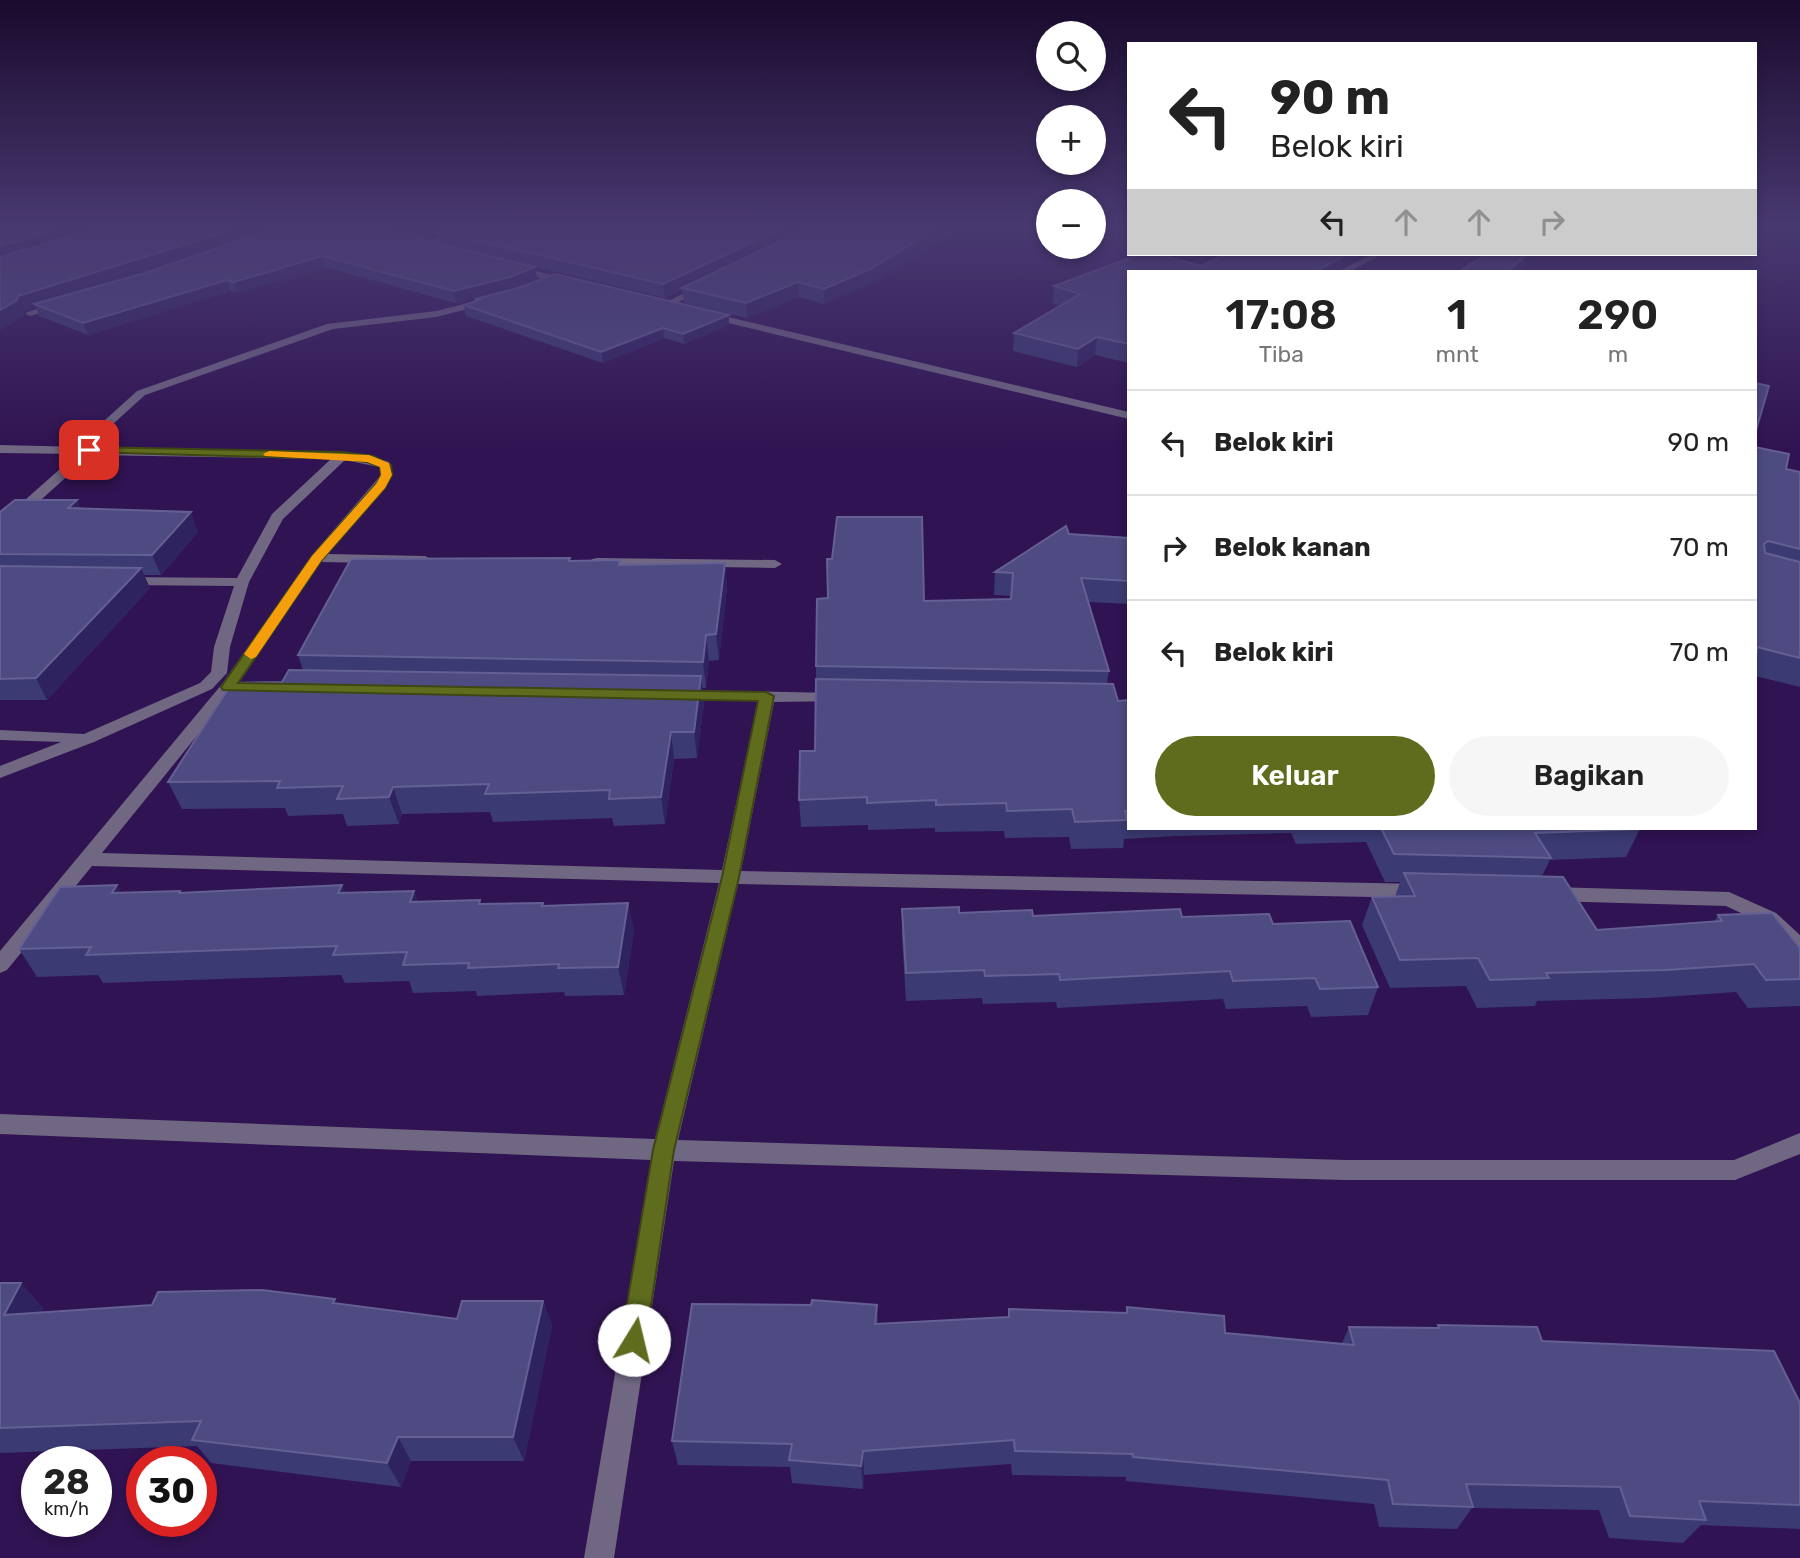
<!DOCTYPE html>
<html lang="id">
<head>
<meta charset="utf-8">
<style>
  body { margin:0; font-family:Rubik,sans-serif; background:#f6f6f6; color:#222; height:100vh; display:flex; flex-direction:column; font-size:26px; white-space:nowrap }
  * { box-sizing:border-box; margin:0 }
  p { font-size:23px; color:#767676 }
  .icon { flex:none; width:38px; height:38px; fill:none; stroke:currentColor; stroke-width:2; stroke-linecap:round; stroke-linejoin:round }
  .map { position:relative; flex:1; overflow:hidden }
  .sheet { position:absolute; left:1127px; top:270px; width:630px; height:560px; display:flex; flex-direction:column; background:#fff; border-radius:0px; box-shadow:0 4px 10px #0003 }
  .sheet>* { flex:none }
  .hud { position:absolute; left:1127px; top:42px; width:630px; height:214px; border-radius:0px; box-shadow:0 4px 10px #0003; background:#fff; color:#222; overflow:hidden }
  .tools { position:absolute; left:1036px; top:21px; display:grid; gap:14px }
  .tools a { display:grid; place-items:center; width:70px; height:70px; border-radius:50%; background:#fff; box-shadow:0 4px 10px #0003; font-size:35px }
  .speed { position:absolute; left:21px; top:1446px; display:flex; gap:14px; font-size:35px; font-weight:700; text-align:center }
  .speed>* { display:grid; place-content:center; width:91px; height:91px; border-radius:50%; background:#fff; box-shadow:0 4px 10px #0003; line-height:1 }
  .speed small { font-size:18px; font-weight:400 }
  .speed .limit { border:10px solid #d22; background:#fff; color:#111 }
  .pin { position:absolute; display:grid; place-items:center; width:60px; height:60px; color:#fff; margin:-30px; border-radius:14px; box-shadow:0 4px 10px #0006 }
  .me { position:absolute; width:77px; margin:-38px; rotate:9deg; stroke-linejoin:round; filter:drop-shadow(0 0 5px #0008) }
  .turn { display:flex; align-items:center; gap:24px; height:147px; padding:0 28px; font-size:32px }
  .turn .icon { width:91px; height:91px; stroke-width:2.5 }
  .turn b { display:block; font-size:49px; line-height:60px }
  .lanes { display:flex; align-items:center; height:66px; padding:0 28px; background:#0003; justify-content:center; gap:35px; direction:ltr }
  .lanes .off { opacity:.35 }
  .eta { display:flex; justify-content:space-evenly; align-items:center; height:119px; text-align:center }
  .eta b { font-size:42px; font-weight:600; line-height:49px }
  .primary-button { display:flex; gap:14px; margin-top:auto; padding:14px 28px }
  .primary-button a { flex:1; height:80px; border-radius:42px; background:#5f6c1e; color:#fff; font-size:28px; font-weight:600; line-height:80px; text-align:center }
  .primary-button a+a { background:#f6f6f6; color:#222 }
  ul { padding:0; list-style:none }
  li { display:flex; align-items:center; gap:21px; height:105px; padding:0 28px; border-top:2px solid #e0e0e0 }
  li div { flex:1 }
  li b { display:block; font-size:26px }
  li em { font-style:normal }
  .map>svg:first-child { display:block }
</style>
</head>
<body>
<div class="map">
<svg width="1800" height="1558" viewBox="0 0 1800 1558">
  <rect width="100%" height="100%" fill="#301352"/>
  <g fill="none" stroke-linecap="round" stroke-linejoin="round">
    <g fill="#706782" fill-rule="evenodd">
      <polygon points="462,229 475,229 425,247 418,245"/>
      <polygon points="1372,254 1382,254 1351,271 1339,271"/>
      <polygon points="513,265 574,281 576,283 571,286 510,270 510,266"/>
      <polygon points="703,284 708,287 706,289 668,307 660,305"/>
      <polygon points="485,299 490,302 488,304 436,317 333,329 145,395 113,424 97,447 342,452 369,455 389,462 393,475 328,554 425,556 432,560 425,564 321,562 234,690 102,853 722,870 758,701 680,700 672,695 680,690 837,693 843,695 845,698 843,701 774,702 741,871 1422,884 1429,886 1432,891 1429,896 1422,898 738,884 678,1140 1345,1160 1734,1160 1800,1133 1800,1154 1735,1180 1345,1180 674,1161 614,1558 584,1558 651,1160 0,1134 0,1114 655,1139 719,883 92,866 7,970 0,973 0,951 222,684 312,555 381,475 379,467 345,460 283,519 249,582 230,647 227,673 212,689 94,742 0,778 0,766 61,742 0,740 0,730 84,734 200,683 211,672 214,647 234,586 123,585 116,581 123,577 237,578 272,514 331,459 91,455 5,532 0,533 0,522 77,454 0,453 0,445 85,447 105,420 137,391 327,324 436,311"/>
      <polygon points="60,301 65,304 63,306 30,316 25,313"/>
      <polygon points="707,312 1129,412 1129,419 703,317 703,313"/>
      <polygon points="597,558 775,560 782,564 775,568 592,565 592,559"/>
      <polygon points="1551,887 1729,892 1776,913 1800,935 1800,955 1793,952 1762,923 1726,906 1551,901 1544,899 1541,894 1544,889"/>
    </g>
  </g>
  <g fill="#3b3a72" fill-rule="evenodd">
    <path d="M 0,229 L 959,229 L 870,284 L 824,304 L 799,297 L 747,318 L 684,303 L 682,290 L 665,298 L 524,264 L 537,279 L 512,289 L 456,303 L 325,267 L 237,293 L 231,291 L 88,335 L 39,316 L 36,307 L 24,311 L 24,315 L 0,330 ZM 778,233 L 790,236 L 779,242 ZM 438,235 L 440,244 L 421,239 ZM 169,265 L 145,273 L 124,279 Z"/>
    <polygon points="1140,254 1157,254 1201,266 1226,254 1353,254 1353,256 1341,261 1339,271 1129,271 1129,363 1095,355 1077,367 1013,351 1014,333 1061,306 1053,303 1054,286"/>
    <polygon points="475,299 729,315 729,325 684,344 664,338 603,363 466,316 464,305 475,301"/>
    <polygon points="1755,447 1786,469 1800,472 1800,687 1755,676"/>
    <polygon points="81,509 198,532 161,575 144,575 150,588 47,700 0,700 0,512"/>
    <polygon points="1069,534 1129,538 1129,604 1088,602 1109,671 1107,684 1118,701 1129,700 1129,828 1638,828 1640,829 1626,857 1550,860 1542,876 1597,930 1714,922 1718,915 1800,948 1800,1006 1748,1008 1736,992 1650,998 1537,1001 1535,1006 1477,1008 1466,986 1390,988 1362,925 1372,897 1395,897 1400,882 1385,882 1366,842 1296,844 1291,833 1176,836 1124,839 1123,848 1071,849 1069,837 1005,838 1004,831 935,832 935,828 868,830 868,825 801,827 799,800 815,751 816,666 828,598 924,601 1011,599 1011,596 994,595 995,572"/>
    <polygon points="570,558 570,561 620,560 620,565 725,563 727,587 719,660 709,661 706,688 702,688 704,703 697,758 674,759 665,824 614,826 612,818 493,822 490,812 402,814 399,824 347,826 343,814 288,816 285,808 182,809 168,782 282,682 303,670 298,655"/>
    <polygon points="414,891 418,902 544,906 628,903 634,931 624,995 565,996 564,992 477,996 476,991 413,993 409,981 345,983 341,975 103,983 98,975 37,977 19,949 121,893 345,893"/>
    <polygon points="902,909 1033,916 1182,917 1273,924 1378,987 1368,1015 1311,1017 1307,1006 1226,1009 1223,999 1057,1008 1056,1002 983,1004 982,998 906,1001 902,937"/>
    <polygon points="0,1283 21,1283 43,1308 41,1313 338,1304 457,1319 543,1301 552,1326 524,1461 411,1461 401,1487 211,1463 197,1446 0,1453"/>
    <polygon points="877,1305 878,1324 1008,1317 1009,1309 1126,1313 1127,1307 1225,1333 1342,1343 1349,1327 1437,1328 1438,1325 1542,1341 1800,1403 1800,1529 1701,1525 1683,1543 1609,1538 1599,1510 1472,1508 1457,1529 1379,1527 1374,1504 1126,1481 1126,1477 1012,1475 1011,1464 864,1475 863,1489 792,1483 790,1467 678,1465 672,1441"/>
  </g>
  <g fill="#2f235f">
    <polygon points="61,229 115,229 0,261 0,246"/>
    <polygon points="235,229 282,229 39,306 34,304 36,307 24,311 24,315 0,330 0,310 18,296"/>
    <polygon points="418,229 464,229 437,231 438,235 421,239"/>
    <polygon points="792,229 810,229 793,237"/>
    <polygon points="937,229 959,229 870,284 824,304 824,289"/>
    <polygon points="778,231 779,245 682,288 682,290 665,298 663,284"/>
    <polygon points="1333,254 1353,254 1353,256 1341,261 1339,271 1316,271"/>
    <polygon points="1527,254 1523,269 1521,271 1508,271"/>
    <polygon points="322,256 325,267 237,293 234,282"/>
    <polygon points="535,267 537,279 512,289 456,303 454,291"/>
    <polygon points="227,280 231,291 88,335 83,323"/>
    <polygon points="798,282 799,297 747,318 746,303"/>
    <polygon points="729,315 729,325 684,344 683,334"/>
    <polygon points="663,328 664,338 603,363 601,352"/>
    <polygon points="1097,337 1095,355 1077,367 1078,349"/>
    <polygon points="77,500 86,519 68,508"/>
    <polygon points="191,512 198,532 161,575 152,555"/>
    <polygon points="725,563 727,587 719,660 716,634"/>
    <polygon points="141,568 150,588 47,700 36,678"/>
    <polygon points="706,635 709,661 706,688 703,662"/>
    <polygon points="701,676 704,703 697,758 694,732"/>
    <polygon points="671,732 674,759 665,824 661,797"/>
    <polygon points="393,787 402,814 399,824 389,797"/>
    <polygon points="117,885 132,913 112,893"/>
    <polygon points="342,885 353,913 338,893"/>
    <polygon points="414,891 424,919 410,902"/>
    <polygon points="628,903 634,931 624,995 618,967"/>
    <polygon points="21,1283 43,1308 27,1340 4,1315"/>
    <polygon points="543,1301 552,1326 524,1461 513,1437"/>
    <polygon points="398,1437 411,1461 401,1487 387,1463"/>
    <polygon points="863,1451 864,1475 863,1489 861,1466"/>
  </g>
  <g fill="#4d4b81" stroke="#646094" stroke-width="2">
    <polygon points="0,229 61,229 0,246"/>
    <polygon points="97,229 235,229 18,296 17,300 0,310 0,257"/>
    <polygon points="272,229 379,229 535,267 510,277 454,291 322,256 234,282 227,280 83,323 34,304 145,273"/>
    <polygon points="442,229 772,229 778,231 663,284 437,231"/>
    <polygon points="805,229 937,229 870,269 824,289 798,282 746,303 682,288"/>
    <polygon points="1140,254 1157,254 1201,266 1226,254 1340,254 1342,257 1316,271 1129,271 1129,344 1097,337 1078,349 1014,333 1080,294 1054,286"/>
    <polygon points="1487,254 1527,254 1508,271 1460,271"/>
    <polygon points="555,274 729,315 683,334 663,328 601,352 464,305 479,300 475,299 518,288"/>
    <polygon points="1755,383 1769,386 1755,434"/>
    <polygon points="1755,447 1789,454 1786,469 1800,472 1800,549 1768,541 1764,544 1765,553 1800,562 1800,658 1757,647 1755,668"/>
    <polygon points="15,500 77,500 68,508 191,512 152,555 0,554 0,512"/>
    <polygon points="837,517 922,517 924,601 1011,599 1013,573 995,572 1066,526 1069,534 1129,538 1129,581 1081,578 1109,671 816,666 817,599 828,598 827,559 832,559"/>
    <polygon points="570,558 569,561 620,560 619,565 725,563 716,634 706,635 703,662 298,655 351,559"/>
    <polygon points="0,566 141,568 36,678 0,679"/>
    <polygon points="289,670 701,676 694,732 671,732 661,797 609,799 610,790 485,794 489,784 393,787 389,797 337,799 343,786 277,788 280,781 168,782 232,683 282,682"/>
    <polygon points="816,679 1113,684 1118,701 1129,700 1129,811 1125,811 1127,820 1075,822 1072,809 1007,811 1006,803 936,805 936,800 867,803 867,797 799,800 800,751 815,751"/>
    <polygon points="1381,828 1638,828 1640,829 1535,833 1551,858 1394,854"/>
    <polygon points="1404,873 1563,877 1597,930 1722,921 1718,915 1772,913 1800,948 1800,979 1766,980 1754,964 1666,970 1546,973 1549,978 1490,980 1478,958 1400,960 1372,897 1415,896"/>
    <polygon points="117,885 112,893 180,891 179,893 342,885 338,893 414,891 410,902 480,900 479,904 543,903 542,906 628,903 618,967 558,968 559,964 468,968 469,963 403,965 407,952 333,955 337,946 86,955 91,947 19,949 60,887"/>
    <polygon points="959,907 959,913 1032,910 1033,916 1180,909 1182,917 1269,914 1273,924 1350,921 1378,987 1320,989 1315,978 1233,981 1230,971 1060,980 1059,974 985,976 984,970 906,973 902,909"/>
    <polygon points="0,1283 21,1283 4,1315 152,1305 158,1292 262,1290 335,1299 333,1303 457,1319 462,1301 543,1301 513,1437 398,1437 387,1463 192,1440 201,1421 0,1428"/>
    <polygon points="812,1300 877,1305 875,1324 1009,1317 1009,1309 1127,1313 1127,1307 1224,1316 1225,1333 1354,1345 1349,1327 1439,1328 1438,1325 1537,1327 1542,1341 1774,1351 1800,1403 1800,1505 1699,1501 1706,1520 1630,1516 1620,1487 1466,1484 1473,1507 1393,1504 1388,1480 1133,1457 1133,1454 1015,1451 1014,1440 863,1451 861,1466 789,1460 792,1444 672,1441 692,1304 811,1305"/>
  </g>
  <linearGradient id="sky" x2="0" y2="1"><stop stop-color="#1a0a2d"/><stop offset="0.51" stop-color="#483971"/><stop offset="1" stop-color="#483971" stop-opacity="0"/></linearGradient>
  <rect width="1800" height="447" fill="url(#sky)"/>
  <polygon fill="#5f6c1e" stroke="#3e4614" stroke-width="2" points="89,447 342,452 373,456 391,465 392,475 385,488 321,561 238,683 766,692 774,696 739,877 674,1150 646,1340 642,1349 634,1352 625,1349 621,1340 653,1150 722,877 758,701 223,690 221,687 312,556 376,484 381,475 380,467 367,462 342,459 85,452 85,448"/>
  <polygon fill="#f59e0b" points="269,451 369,455 389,463 392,475 385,488 321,561 256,657 251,659 244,654 312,556 376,484 381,475 380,467 367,462 265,456 263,454"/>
</svg>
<div class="tools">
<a><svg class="icon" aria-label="search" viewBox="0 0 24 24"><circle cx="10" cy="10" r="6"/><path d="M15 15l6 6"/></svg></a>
<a>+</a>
<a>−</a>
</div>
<div class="speed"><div>28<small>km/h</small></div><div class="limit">30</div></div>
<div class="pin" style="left:89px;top:450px;background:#d93025"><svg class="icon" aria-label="arrive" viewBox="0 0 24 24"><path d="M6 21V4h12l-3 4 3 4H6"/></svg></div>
<svg class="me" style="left:634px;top:1340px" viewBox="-20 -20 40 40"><circle r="19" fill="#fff"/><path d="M0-13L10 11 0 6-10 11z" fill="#5f6c1e"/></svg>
<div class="hud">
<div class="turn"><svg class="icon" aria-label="left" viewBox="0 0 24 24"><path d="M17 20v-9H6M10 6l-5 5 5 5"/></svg><div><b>90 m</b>Belok kiri</div></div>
<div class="lanes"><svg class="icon" aria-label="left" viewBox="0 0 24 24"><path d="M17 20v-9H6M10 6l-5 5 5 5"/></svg><svg class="icon off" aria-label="ahead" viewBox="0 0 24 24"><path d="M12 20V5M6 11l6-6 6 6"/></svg><svg class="icon off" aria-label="ahead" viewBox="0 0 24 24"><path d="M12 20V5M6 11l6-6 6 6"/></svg><svg class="icon off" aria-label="right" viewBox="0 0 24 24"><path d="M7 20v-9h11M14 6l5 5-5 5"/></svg></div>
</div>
<section class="sheet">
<div class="eta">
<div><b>17:08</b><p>Tiba</p></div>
<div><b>1</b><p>mnt</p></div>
<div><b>290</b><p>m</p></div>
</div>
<ul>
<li><svg class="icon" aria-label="left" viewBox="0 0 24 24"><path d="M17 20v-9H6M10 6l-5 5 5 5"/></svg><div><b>Belok kiri</b></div><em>90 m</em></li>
<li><svg class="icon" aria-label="right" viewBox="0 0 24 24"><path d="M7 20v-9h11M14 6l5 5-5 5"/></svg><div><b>Belok kanan</b></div><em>70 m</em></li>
<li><svg class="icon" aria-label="left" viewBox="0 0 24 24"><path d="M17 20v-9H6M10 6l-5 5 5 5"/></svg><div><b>Belok kiri</b></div><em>70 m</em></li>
</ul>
<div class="primary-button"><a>Keluar</a><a>Bagikan</a></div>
</section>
</div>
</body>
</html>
